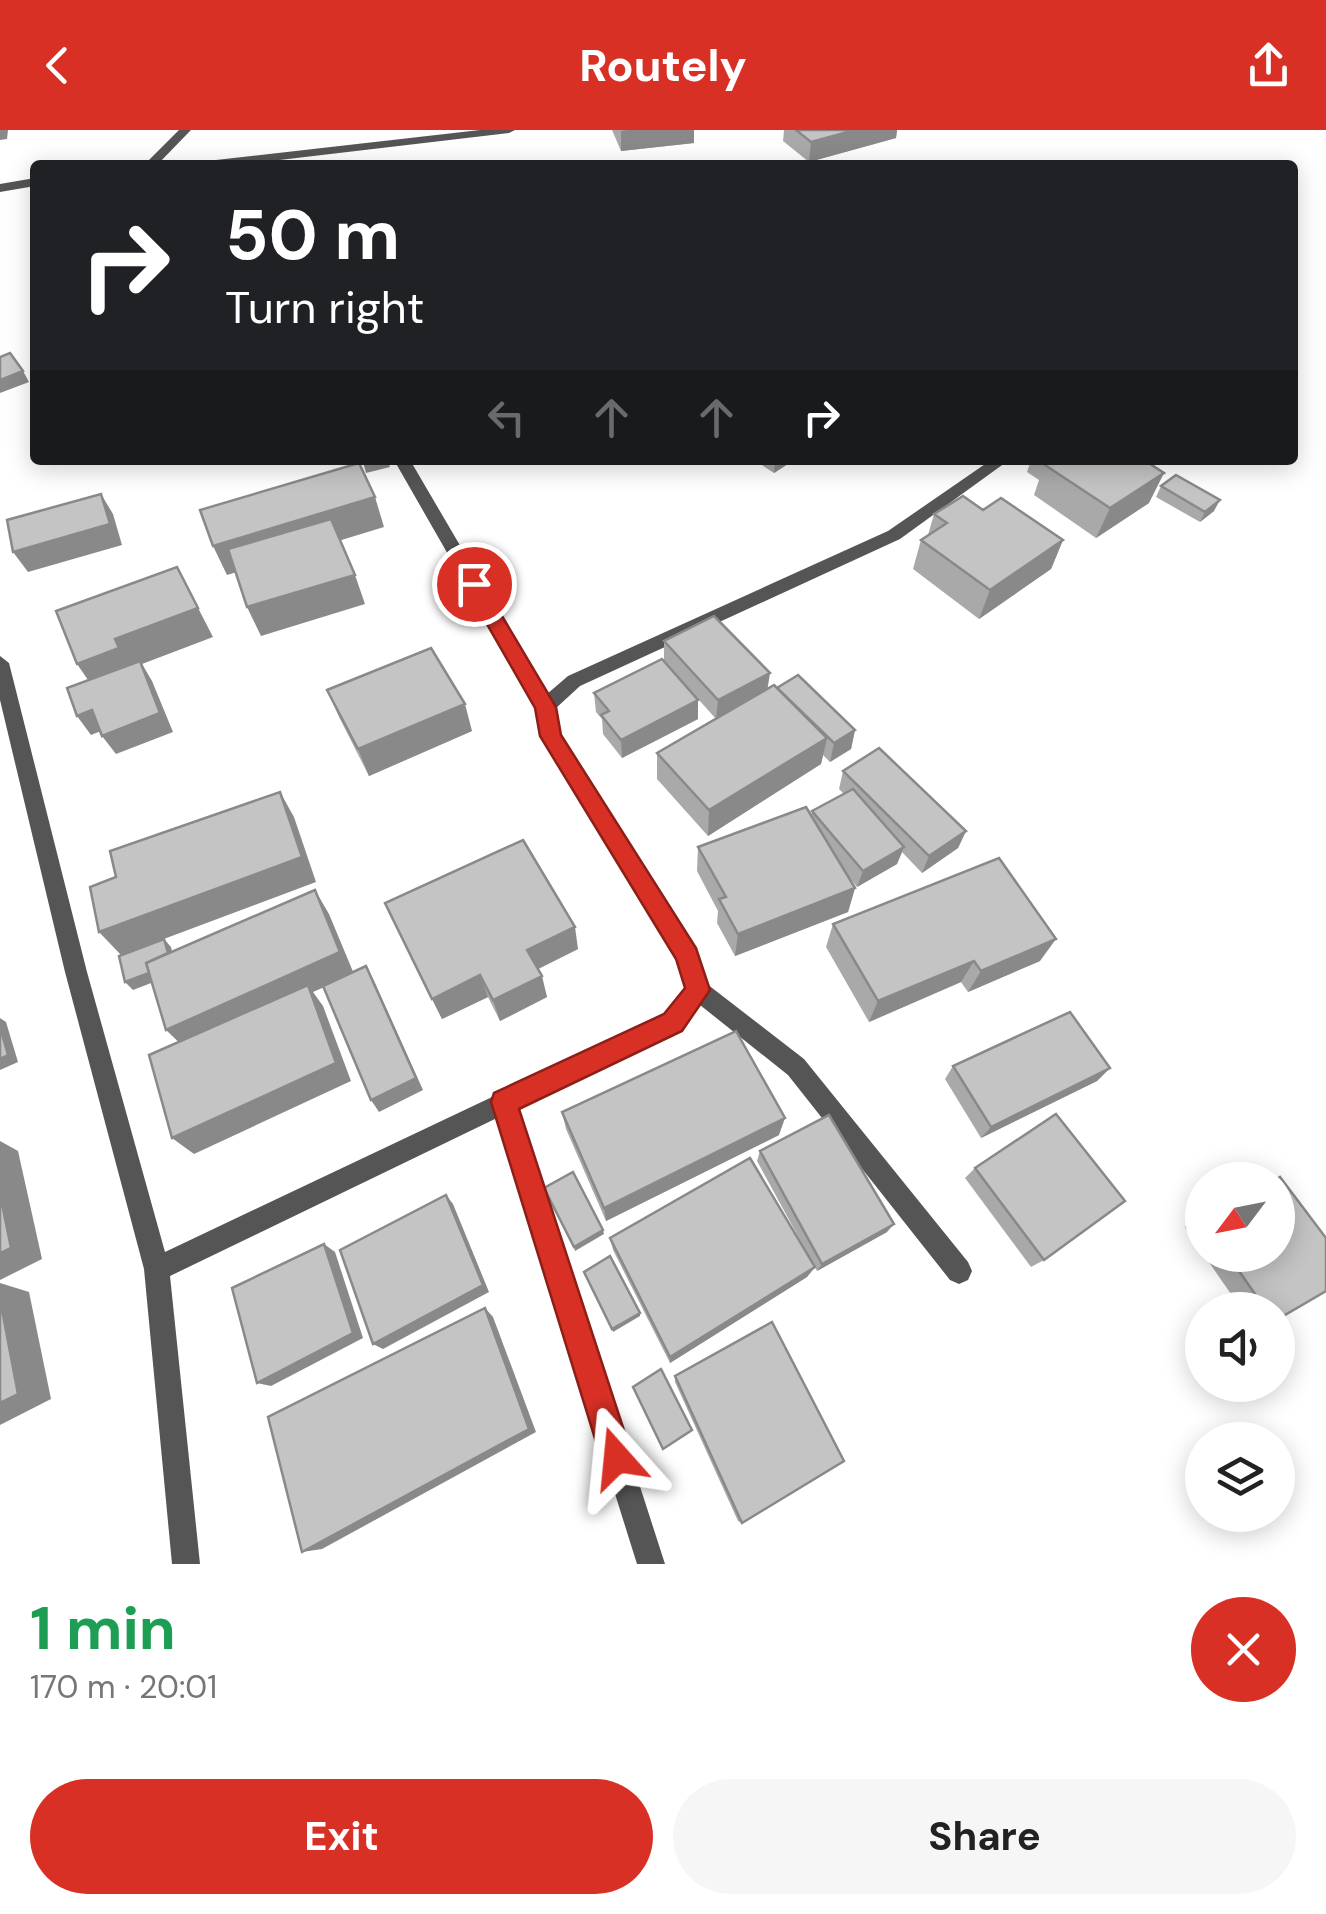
<!DOCTYPE html>
<html lang="en">
<head>
<meta charset="utf-8">
<style>
  body { margin:0; font-family:"DM Sans",sans-serif; background:#f6f6f6; color:#222; height:100vh; display:flex; flex-direction:column; font-size:38px; white-space:nowrap }
  * { box-sizing:border-box; margin:0 }
  p { font-size:32px; color:#767676 }
  .icon { flex:none; width:55px; height:55px; fill:none; stroke:currentColor; stroke-width:2; stroke-linecap:round; stroke-linejoin:round }
  .map { position:relative; height:1434px; overflow:hidden }
  .drawer { display:flex; flex-direction:column; background:#fff; flex:1 }
  .drawer>* { flex:none }
  .hud { position:absolute; left:30px; top:30px; width:1268px; height:305px; border-radius:10px; box-shadow:0 5px 25px #0003; background:#202124; color:#fff; overflow:hidden }
  .needle { width:65px; rotate:238deg }
  .fabs { position:absolute; left:1185px; top:1032px; display:grid; gap:20px }
  .fabs a { display:grid; place-items:center; width:110px; height:110px; border-radius:50%; background:#fff; box-shadow:0 5px 25px #0003; font-size:50px }
  .pin { position:absolute; display:grid; place-items:center; width:85px; height:85px; color:#fff; margin:-42px; border:5px solid #fff; border-radius:50%; box-shadow:0 2px 10px #0007 }
  .me { position:absolute; width:110px; margin:-55px; rotate:342deg; stroke-linejoin:round; filter:drop-shadow(0 0 8px #0008) }
  .turn { display:flex; align-items:center; gap:35px; height:210px; padding:0 30px; font-size:45px }
  .turn .icon { width:130px; height:130px; stroke-width:2.5 }
  .turn b { display:block; font-size:70px; line-height:85px }
  .lanes { display:flex; align-items:center; height:95px; padding:0 30px; background:#0003; justify-content:center; gap:50px; direction:ltr }
  .lanes .off { opacity:.35 }
  .round { display:grid; place-items:center; flex:none; width:105px; height:105px; border-radius:52px; background:#f6f6f6 }
  .overview { display:flex; align-items:center; justify-content:space-between; height:170px; padding:0 30px }
  h1 { font-size:60px; font-weight:700; line-height:75px; color:#1e9e55 }
  .cta { display:flex; gap:20px; margin-top:auto; padding:20px 30px }
  .cta a { flex:1; height:115px; border-radius:60px; background:#d93025; color:#fff; font-size:40px; font-weight:700; line-height:115px; text-align:center }
  .cta a+a { background:#f6f6f6; color:#222 }
  header { display:flex; justify-content:space-between; align-items:center; height:130px; padding:0 30px; background:#d93025; color:#fff; font-size:45px; font-weight:700 }
  .map>svg:first-child { display:block }
</style>
</head>
<body>
<header><svg class="icon" aria-label="back" viewBox="0 0 24 24"><path d="M15 5l-7 7 7 7"/></svg>Routely<svg class="icon" aria-label="share" viewBox="0 0 24 24"><path d="M12 15V3M7 8l5-5 5 5M5 13v7h14v-7"/></svg></header>
<div class="map">
<svg width="1326" height="1434" viewBox="0 0 1326 1434">
  <rect width="100%" height="100%" fill="#fff"/>
  <g fill="none" stroke-linecap="round" stroke-linejoin="round">
    <g fill="#555" fill-rule="evenodd">
      <polygon points="179,0 191,0 157,35 144,35"/>
      <polygon points="480,0 515,0 509,3 237,35 201,35 207,31"/>
      <polygon points="35,48 35,56 0,62 0,54"/>
      <polygon points="394,330 410,330 547,564 568,546 888,401 991,330 1009,330 900,409 580,556 555,579 560,606 696,819 707,854 804,929 968,1132 972,1141 968,1150 959,1154 950,1150 788,945 700,875 681,899 518,978 665,1434 637,1434 497,988 170,1146 200,1434 172,1434 144,1139 65,842 0,570 0,526 9,533 87,842 165,1122 665,885 686,858 678,829 544,612 536,578"/>
    </g>
  </g>
  <g fill="#a9a9a9">
    <polygon points="612,0 694,0 694,13 621,21"/>
    <polygon points="784,0 897,0 896,8 809,32 783,11"/>
    <polygon points="754,330 794,330 774,343"/>
    <polygon points="1031,330 1144,330 1149,373 1096,408 1034,365 1039,350 1027,342"/>
    <polygon points="1161,356 1214,381 1200,392 1156,367"/>
    <polygon points="983,380 1063,410 1051,439 979,489 913,439 921,410 928,405 934,384"/>
    <polygon points="664,511 768,559 777,558 855,600 851,619 830,632 823,625 821,634 708,706 657,649 657,623 716,589 666,533 698,570 698,589 622,628 603,604 602,589 596,582 594,563 664,530"/>
    <polygon points="327,560 472,601 369,646 339,587"/>
    <polygon points="843,641 966,701 958,718 922,743 902,722 897,734 857,757 849,747 855,758 848,782 735,826 717,793 718,781 697,741 698,717 811,686 812,681 844,664 839,659"/>
    <polygon points="385,773 578,819 538,839 547,867 500,891 488,867 442,889"/>
    <polygon points="833,794 1040,831 968,862 961,852 869,892 826,817"/>
    <polygon points="953,936 1110,938 1097,951 981,1008 945,949"/>
    <polygon points="562,982 779,1005 606,1091 566,999"/>
    <polygon points="760,1021 887,1102 817,1141 815,1137 807,1147 670,1233 613,1120 610,1108 811,1130 757,1031"/>
    <polygon points="975,1038 1044,1130 1031,1137 965,1048"/>
    <polygon points="1202,1087 1202,1122 1185,1097"/>
    <polygon points="1204,1125 1278,1125 1278,1180 1242,1180"/>
    <polygon points="675,1246 742,1393 738,1391 675,1252"/>
  </g>
  <g fill="#898989">
    <polygon points="0,0 8,0 7,9 0,10"/>
    <polygon points="627,0 694,0 694,13 621,21 621,1"/>
    <polygon points="855,0 897,0 896,8 809,32 811,12"/>
    <polygon points="23,241 29,252 0,263 0,250"/>
    <polygon points="372,330 388,330 390,337 366,343 363,332"/>
    <polygon points="775,330 794,330 774,343"/>
    <polygon points="1164,343 1149,373 1096,408 1110,378"/>
    <polygon points="101,364 113,384 122,415 28,442 13,422"/>
    <polygon points="375,367 384,397 227,445 213,416"/>
    <polygon points="1220,370 1214,381 1200,392 1205,382"/>
    <polygon points="1063,410 1051,439 979,489 990,460"/>
    <polygon points="177,437 213,507 142,534 152,551 173,602 116,624 102,606 97,563 77,534 115,509"/>
    <polygon points="355,445 365,474 261,506 247,477"/>
    <polygon points="770,543 767,562 716,589 718,570"/>
    <polygon points="698,570 698,589 622,628 621,610"/>
    <polygon points="465,574 472,601 369,646 358,619"/>
    <polygon points="92,580 106,599 91,605 77,586"/>
    <polygon points="855,600 851,619 830,632 834,613"/>
    <polygon points="827,608 821,634 708,706 709,680"/>
    <polygon points="280,662 294,687 316,752 121,825 99,802"/>
    <polygon points="966,701 958,718 922,743 929,726"/>
    <polygon points="904,717 897,734 857,757 863,741"/>
    <polygon points="855,758 848,782 735,826 738,804"/>
    <polygon points="315,760 329,784 354,844 313,862 323,876 351,951 194,1024 172,1008 187,920 166,900"/>
    <polygon points="575,797 578,819 532,842 527,820"/>
    <polygon points="164,809 171,817 177,843 133,860 125,852"/>
    <polygon points="1056,809 1040,831 968,862 981,841"/>
    <polygon points="974,831 961,852 869,892 878,871"/>
    <polygon points="366,836 374,851 423,960 379,982 371,970"/>
    <polygon points="480,845 488,867 442,889 432,869"/>
    <polygon points="542,846 547,867 500,891 493,870"/>
    <polygon points="0,888 6,892 18,932 0,940"/>
    <polygon points="1110,938 1097,951 981,1008 991,997"/>
    <polygon points="785,988 779,1005 606,1091 604,1078"/>
    <polygon points="0,1011 18,1021 42,1129 0,1150"/>
    <polygon points="446,1065 453,1074 489,1162 383,1219 373,1214"/>
    <polygon points="894,1094 887,1102 817,1141 822,1134"/>
    <polygon points="603,1100 604,1104 575,1121 574,1117"/>
    <polygon points="324,1114 335,1122 363,1208 271,1256 257,1253"/>
    <polygon points="815,1137 807,1147 670,1233 670,1227"/>
    <polygon points="0,1153 29,1162 51,1269 0,1295"/>
    <polygon points="485,1178 493,1187 536,1302 322,1419 302,1422"/>
    <polygon points="640,1183 640,1186 613,1202 612,1199"/>
  </g>
  <g fill="#c4c4c4" stroke="#898989" stroke-width="2.5">
    <polygon points="796,0 855,0 811,12"/>
    <polygon points="10,223 23,241 0,250 0,227"/>
    <polygon points="1053,330 1144,330 1164,343 1110,378 1045,335"/>
    <polygon points="359,333 375,367 213,416 200,380"/>
    <polygon points="1176,345 1220,370 1205,382 1161,356"/>
    <polygon points="101,364 110,394 13,422 7,390"/>
    <polygon points="963,366 983,380 1001,368 1063,410 990,460 921,410 947,393 934,384"/>
    <polygon points="331,389 355,445 247,477 228,419"/>
    <polygon points="177,437 198,478 115,509 119,518 77,534 56,481"/>
    <polygon points="714,486 770,543 718,570 664,511"/>
    <polygon points="431,518 465,574 358,619 327,560"/>
    <polygon points="662,529 698,570 621,610 601,585 609,581 594,563"/>
    <polygon points="140,531 160,583 102,606 92,580 77,586 67,558"/>
    <polygon points="798,545 855,600 834,613 777,558"/>
    <polygon points="774,555 827,608 709,680 657,623"/>
    <polygon points="879,618 966,701 929,726 843,641"/>
    <polygon points="853,659 904,717 863,741 812,681"/>
    <polygon points="280,662 302,727 99,802 90,757 116,747 110,721"/>
    <polygon points="806,677 855,758 738,804 719,769 726,767 698,717"/>
    <polygon points="523,710 575,797 527,820 542,846 493,870 480,845 432,869 385,773"/>
    <polygon points="999,728 1056,809 981,841 974,831 878,871 833,794"/>
    <polygon points="315,760 340,822 166,900 146,833"/>
    <polygon points="164,809 168,823 146,833 149,843 125,852 119,826"/>
    <polygon points="366,836 416,948 371,970 323,856"/>
    <polygon points="308,855 336,933 172,1008 149,925"/>
    <polygon points="1070,882 1110,938 991,997 953,936"/>
    <polygon points="0,897 8,925 0,929"/>
    <polygon points="736,901 785,988 604,1078 562,982"/>
    <polygon points="1056,984 1125,1071 1044,1130 975,1038"/>
    <polygon points="829,985 894,1094 822,1134 760,1021"/>
    <polygon points="750,1028 815,1137 670,1227 610,1108"/>
    <polygon points="573,1042 603,1100 574,1117 544,1058"/>
    <polygon points="1280,1047 1326,1108 1326,1161 1278,1189 1278,1180 1266,1180 1228,1125 1278,1125 1278,1050 1275,1050"/>
    <polygon points="0,1064 11,1118 0,1123"/>
    <polygon points="446,1065 483,1155 373,1214 340,1120"/>
    <polygon points="324,1114 353,1203 257,1253 232,1158"/>
    <polygon points="610,1126 640,1183 612,1199 584,1142"/>
    <polygon points="0,1169 18,1264 0,1273"/>
    <polygon points="485,1178 529,1299 302,1422 268,1287"/>
    <polygon points="772,1192 844,1331 742,1393 675,1246"/>
    <polygon points="661,1239 692,1300 663,1319 633,1257"/>
  </g>
  <polygon fill="#d93025" stroke="#8d1f18" stroke-width="2.5" points="474,447 480,449 556,577 561,605 696,818 710,860 682,901 519,979 633,1328 628,1339 617,1343 606,1339 601,1328 491,972 494,963 664,884 685,858 676,829 540,606 535,578 464,454"/>
</svg>
<div class="fabs">
<a><svg class="needle" viewBox="-14 -14 28 28"><path d="M0-13l5 13h-10z" fill="#e53935"/><path d="M0 13l5-13h-10z" fill="#767676"/></svg></a>
<a><svg class="icon" aria-label="sound" viewBox="0 0 24 24"><path d="M4 9h4l5-4v14l-5-4H4zM17 9q2 3 0 6"/></svg></a>
<a><svg class="icon" aria-label="layers" viewBox="0 0 24 24"><path d="M12 4l9 5-9 5-9-5zM3 14l9 5 9-5"/></svg></a>
</div>
<div class="pin" style="left:474px;top:454px;background:#d93025"><svg class="icon" aria-label="arrive" viewBox="0 0 24 24"><path d="M6 21V4h12l-3 4 3 4H6"/></svg></div>
<svg class="me" style="left:617px;top:1328px" viewBox="-20 -20 40 40"><path d="M0-17L14 15 0 8-14 15z" fill="#d93025" stroke="#fff" stroke-width="4"/></svg>
<div class="hud">
<div class="turn"><svg class="icon" aria-label="right" viewBox="0 0 24 24"><path d="M7 20v-9h11M14 6l5 5-5 5"/></svg><div><b>50 m</b>Turn right</div></div>
<div class="lanes"><svg class="icon off" aria-label="left" viewBox="0 0 24 24"><path d="M17 20v-9H6M10 6l-5 5 5 5"/></svg><svg class="icon off" aria-label="ahead" viewBox="0 0 24 24"><path d="M12 20V5M6 11l6-6 6 6"/></svg><svg class="icon off" aria-label="ahead" viewBox="0 0 24 24"><path d="M12 20V5M6 11l6-6 6 6"/></svg><svg class="icon" aria-label="right" viewBox="0 0 24 24"><path d="M7 20v-9h11M14 6l5 5-5 5"/></svg></div>
</div>
</div>
<section class="drawer">
<div class="overview"><div><h1>1 min</h1><p>170 m · 20:01</p></div><a class="round" style="background:#d93025;color:#fff"><svg class="icon" aria-label="close" viewBox="0 0 24 24"><path d="M6 6l12 12M18 6L6 18"/></svg></a></div>
<div class="cta"><a>Exit</a><a>Share</a></div>
</section>
</body>
</html>
